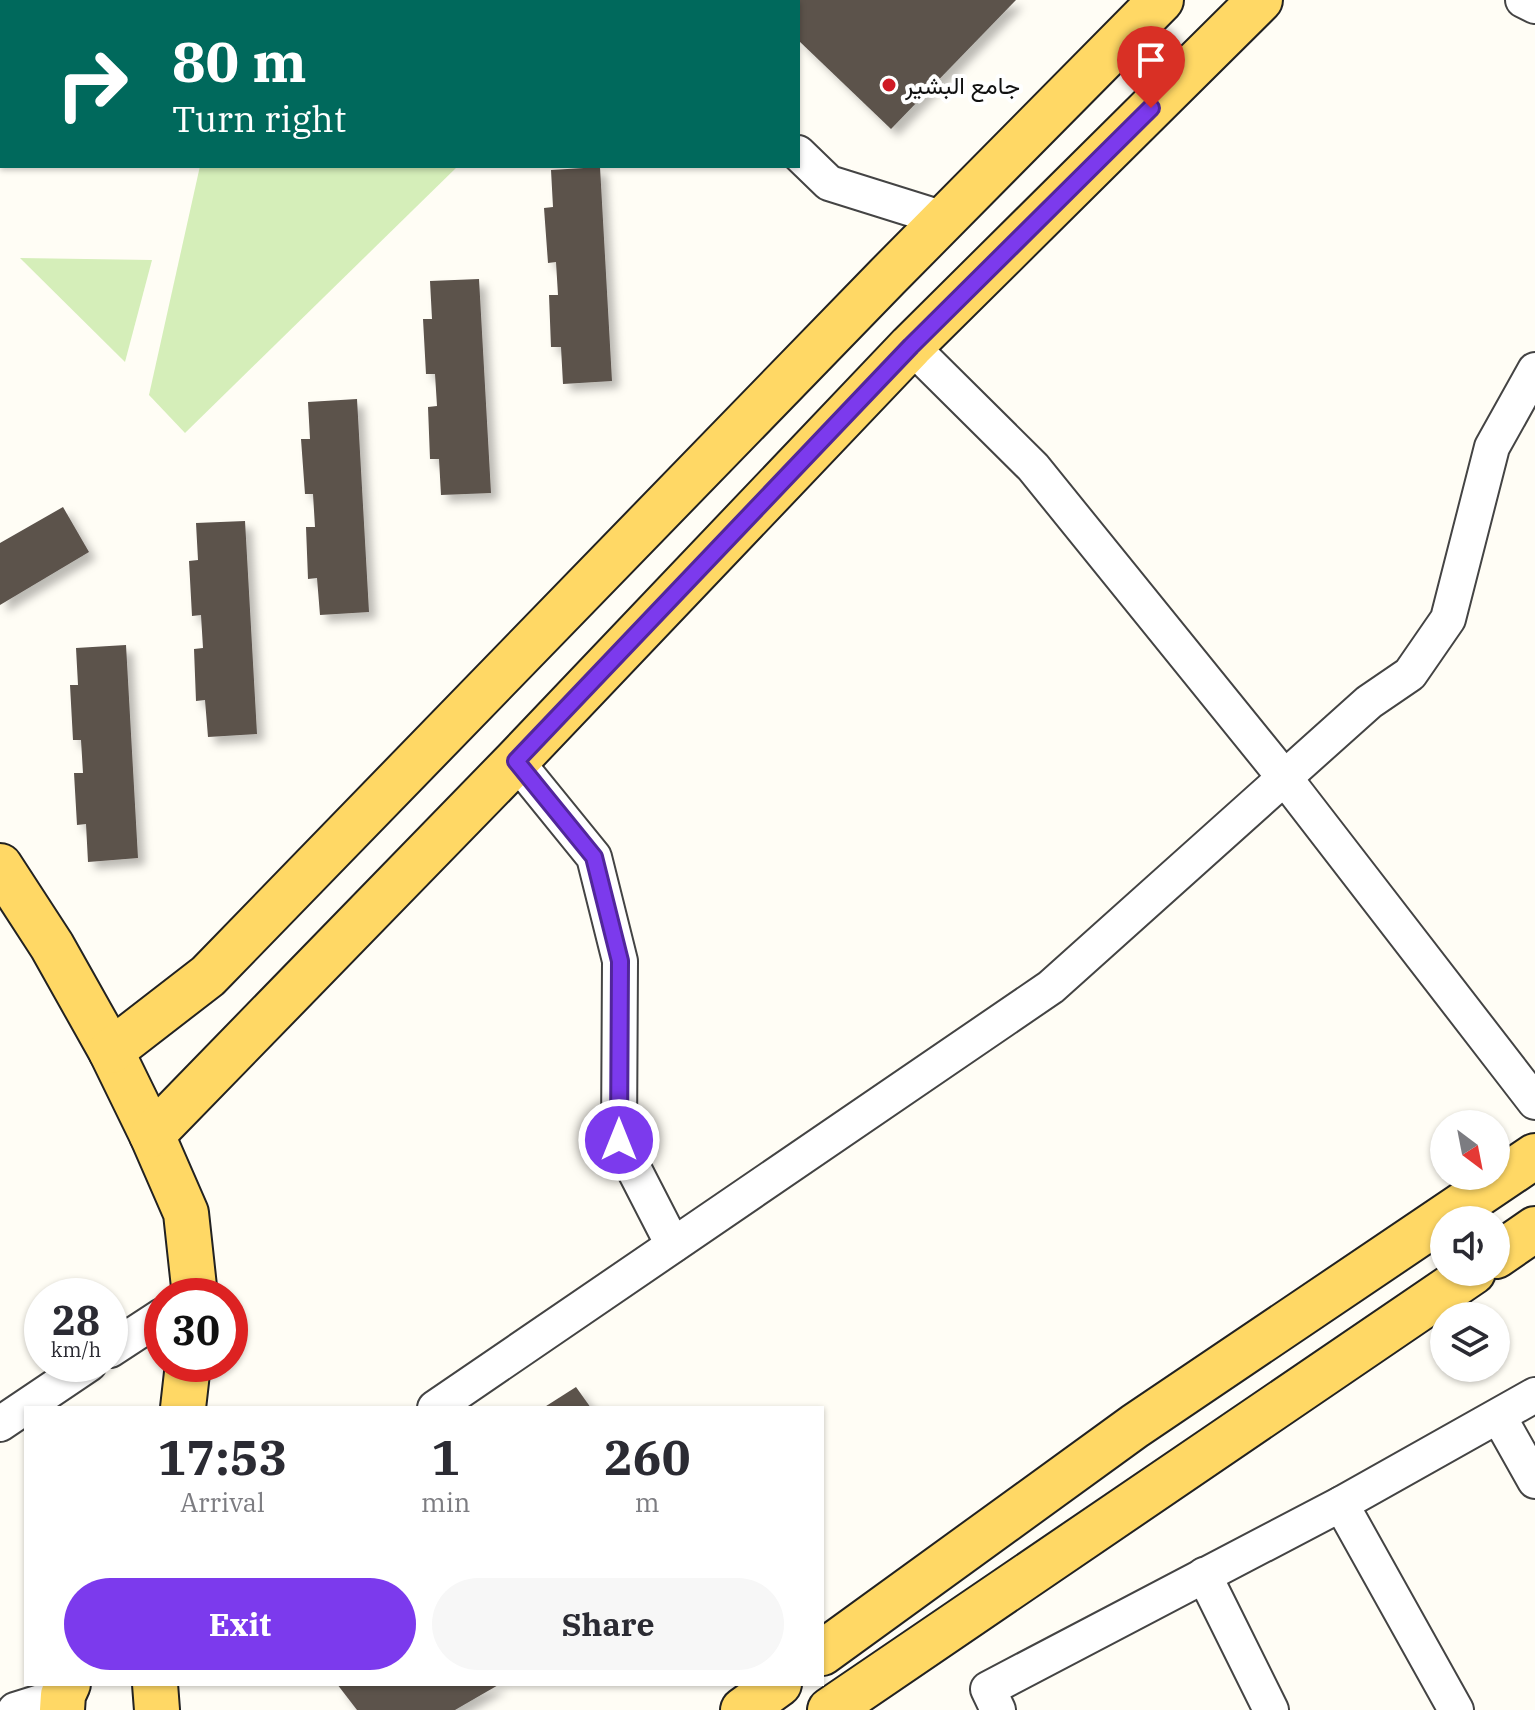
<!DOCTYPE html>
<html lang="en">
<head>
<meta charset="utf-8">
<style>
  body { margin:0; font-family:"IBM Plex Serif",Vazirmatn,serif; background:#f7f7f7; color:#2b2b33; height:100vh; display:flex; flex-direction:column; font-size:30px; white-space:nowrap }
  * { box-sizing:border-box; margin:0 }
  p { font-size:26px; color:#7c7c81 }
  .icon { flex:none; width:44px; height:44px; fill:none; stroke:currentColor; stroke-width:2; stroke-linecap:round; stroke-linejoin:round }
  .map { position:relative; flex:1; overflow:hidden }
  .panel { position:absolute; left:24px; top:1406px; width:800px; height:280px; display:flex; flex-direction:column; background:#fff; border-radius:0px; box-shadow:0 2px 6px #0004 }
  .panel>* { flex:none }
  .guide { position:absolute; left:0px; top:0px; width:800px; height:168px; box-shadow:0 2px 6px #0004; background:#00695c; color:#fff; overflow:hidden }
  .needle { width:52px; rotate:148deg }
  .tools { position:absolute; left:1430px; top:1110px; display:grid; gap:16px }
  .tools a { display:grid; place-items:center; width:80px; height:80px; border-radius:50%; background:#fff; box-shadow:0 2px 6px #0004; font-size:40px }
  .speed { position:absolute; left:24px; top:1278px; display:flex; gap:16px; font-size:40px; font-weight:700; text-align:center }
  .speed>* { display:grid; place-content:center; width:104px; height:104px; border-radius:50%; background:#fff; box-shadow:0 2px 6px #0004; line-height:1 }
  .speed small { font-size:20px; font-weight:400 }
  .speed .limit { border:12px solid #d22; background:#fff; color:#111 }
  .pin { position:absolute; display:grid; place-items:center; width:68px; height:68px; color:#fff; margin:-82px -34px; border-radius:50% 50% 50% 0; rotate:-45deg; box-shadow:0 0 8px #0007 }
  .pin .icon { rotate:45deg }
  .me { position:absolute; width:88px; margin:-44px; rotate:0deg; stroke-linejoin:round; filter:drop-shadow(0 0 6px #0008) }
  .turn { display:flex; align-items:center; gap:28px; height:168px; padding:0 40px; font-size:36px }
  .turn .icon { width:104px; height:104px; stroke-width:2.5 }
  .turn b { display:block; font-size:56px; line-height:68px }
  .eta { display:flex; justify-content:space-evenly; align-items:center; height:136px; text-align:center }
  .eta b { font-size:48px; font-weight:800; line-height:56px }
  .button { display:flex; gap:16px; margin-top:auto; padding:16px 40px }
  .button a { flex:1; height:92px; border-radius:48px; background:#7c3aed; color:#fff; font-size:32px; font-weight:800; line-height:92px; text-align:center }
  .button a+a { background:#f7f7f7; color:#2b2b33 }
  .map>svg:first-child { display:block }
</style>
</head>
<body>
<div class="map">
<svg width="1535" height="1710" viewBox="0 0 1535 1710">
  <defs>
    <filter id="shadow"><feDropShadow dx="7" dy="7" stdDeviation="4" flood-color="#0004"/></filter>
  </defs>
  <rect width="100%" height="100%" fill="#fffdf5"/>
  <g fill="#d5eeb9">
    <polygon points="200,166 458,166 185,433 149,395"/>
    <polygon points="20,258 152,260 125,362"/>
  </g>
  <g fill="#5b524c" filter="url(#shadow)">
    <polygon points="798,0 1016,0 891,129 798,40"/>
    <polygon points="600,167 612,381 563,384 561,347 551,347 549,295 558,295 556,262 548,263 544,208 553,207 551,170"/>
    <polygon points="479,279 491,493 441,495 439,459 430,459 428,407 437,406 435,374 426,374 423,319 432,319 430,281"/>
    <polygon points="357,399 369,612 320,615 317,578 308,579 306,527 315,527 313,494 305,494 301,439 310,439 308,402"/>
    <polygon points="63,507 89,552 0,605 0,543"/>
    <polygon points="245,521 257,734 208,737 205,700 196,701 194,649 203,648 201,615 192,616 189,561 198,560 196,523"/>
    <polygon points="126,645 138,858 88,862 86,824 77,825 74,773 83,773 81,740 73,740 70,685 78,685 76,648"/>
    <polygon points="576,1387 591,1408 543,1408"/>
    <polygon points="337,1684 500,1684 455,1710 357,1710"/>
  </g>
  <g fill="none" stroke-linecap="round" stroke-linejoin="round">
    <defs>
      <g id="minor">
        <polyline points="132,0 139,2"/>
        <polyline points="1523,0 1535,6"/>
        <polyline points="182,2 182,0"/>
        <polyline points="798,153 829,183 944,219"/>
        <polyline points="911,346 1033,467 1284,777 1535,1102"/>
        <polyline points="516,761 594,857 620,961 619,1140 673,1245"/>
        <polyline points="110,1350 162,1316"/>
        <polyline points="435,1408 1051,987 1369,702 1410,674 1448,619 1492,447 1535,370"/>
        <polyline points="1499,1417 1535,1481"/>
        <polyline points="0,1424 89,1364"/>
        <polyline points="1341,1504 1456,1710"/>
        <polyline points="1204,1575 1271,1710"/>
        <polyline points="15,1710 63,1695"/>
        <polyline points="998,1710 988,1689 1341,1504 1535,1395"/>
      </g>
      <g id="major">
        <polyline points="0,866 52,946 111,1051 152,1135 186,1213 195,1296"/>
        <polyline points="111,1051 208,976 887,277 1161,0"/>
        <polyline points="152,1135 516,761 911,346 1260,0"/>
        <polyline points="1496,1256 1535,1229"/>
        <polyline points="183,1408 188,1364"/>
        <polyline points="822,1653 1135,1426 1535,1156"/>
        <polyline points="155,1684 157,1710"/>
        <polyline points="62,1710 63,1695 68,1684"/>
        <polyline points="743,1710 779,1684"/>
        <polyline points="830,1710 1473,1272"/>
      </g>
    </defs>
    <use href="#minor" stroke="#444" stroke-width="38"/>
    <use href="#major" stroke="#222" stroke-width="48"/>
    <use href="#minor" stroke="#fff" stroke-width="34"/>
    <use href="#major" stroke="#ffd865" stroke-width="44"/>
  </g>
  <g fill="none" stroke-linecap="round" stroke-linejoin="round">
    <defs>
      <polyline id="route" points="619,1140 620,961 594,857 516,761 911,346 1151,108"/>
    </defs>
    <use href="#route" stroke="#51269a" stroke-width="20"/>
    <use href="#route" stroke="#7c3aed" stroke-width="14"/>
  </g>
  <circle fill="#cf1b25" stroke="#fff" stroke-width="3" cx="889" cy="85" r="8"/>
  <g text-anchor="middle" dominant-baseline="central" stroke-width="8" stroke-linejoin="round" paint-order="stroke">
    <g font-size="24" fill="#111" stroke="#fff" text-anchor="start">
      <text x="905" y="85">جامع البشير</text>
    </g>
  </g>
</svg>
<div class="tools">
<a><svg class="needle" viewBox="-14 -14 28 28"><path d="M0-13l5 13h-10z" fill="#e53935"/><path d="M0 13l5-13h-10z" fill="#7c7c81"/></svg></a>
<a><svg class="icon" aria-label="sound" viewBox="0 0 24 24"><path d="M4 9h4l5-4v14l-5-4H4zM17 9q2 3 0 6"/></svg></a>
<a><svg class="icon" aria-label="layers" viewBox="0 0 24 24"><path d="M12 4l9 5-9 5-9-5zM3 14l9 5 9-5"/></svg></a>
</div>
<div class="speed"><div>28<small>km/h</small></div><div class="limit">30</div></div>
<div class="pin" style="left:1151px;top:108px;background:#d93025"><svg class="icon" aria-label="arrive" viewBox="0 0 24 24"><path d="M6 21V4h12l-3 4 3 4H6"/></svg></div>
<svg class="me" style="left:619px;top:1140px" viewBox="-20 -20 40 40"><circle r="17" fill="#7c3aed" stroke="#fff" stroke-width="3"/><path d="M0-11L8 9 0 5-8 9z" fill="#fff"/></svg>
<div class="guide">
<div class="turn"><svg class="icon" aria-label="right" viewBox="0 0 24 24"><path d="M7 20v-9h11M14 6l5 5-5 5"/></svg><div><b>80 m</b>Turn right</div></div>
</div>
<section class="panel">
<div class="eta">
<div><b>17:53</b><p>Arrival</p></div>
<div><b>1</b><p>min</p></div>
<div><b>260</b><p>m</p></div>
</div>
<div class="button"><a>Exit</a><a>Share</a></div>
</section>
</div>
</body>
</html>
